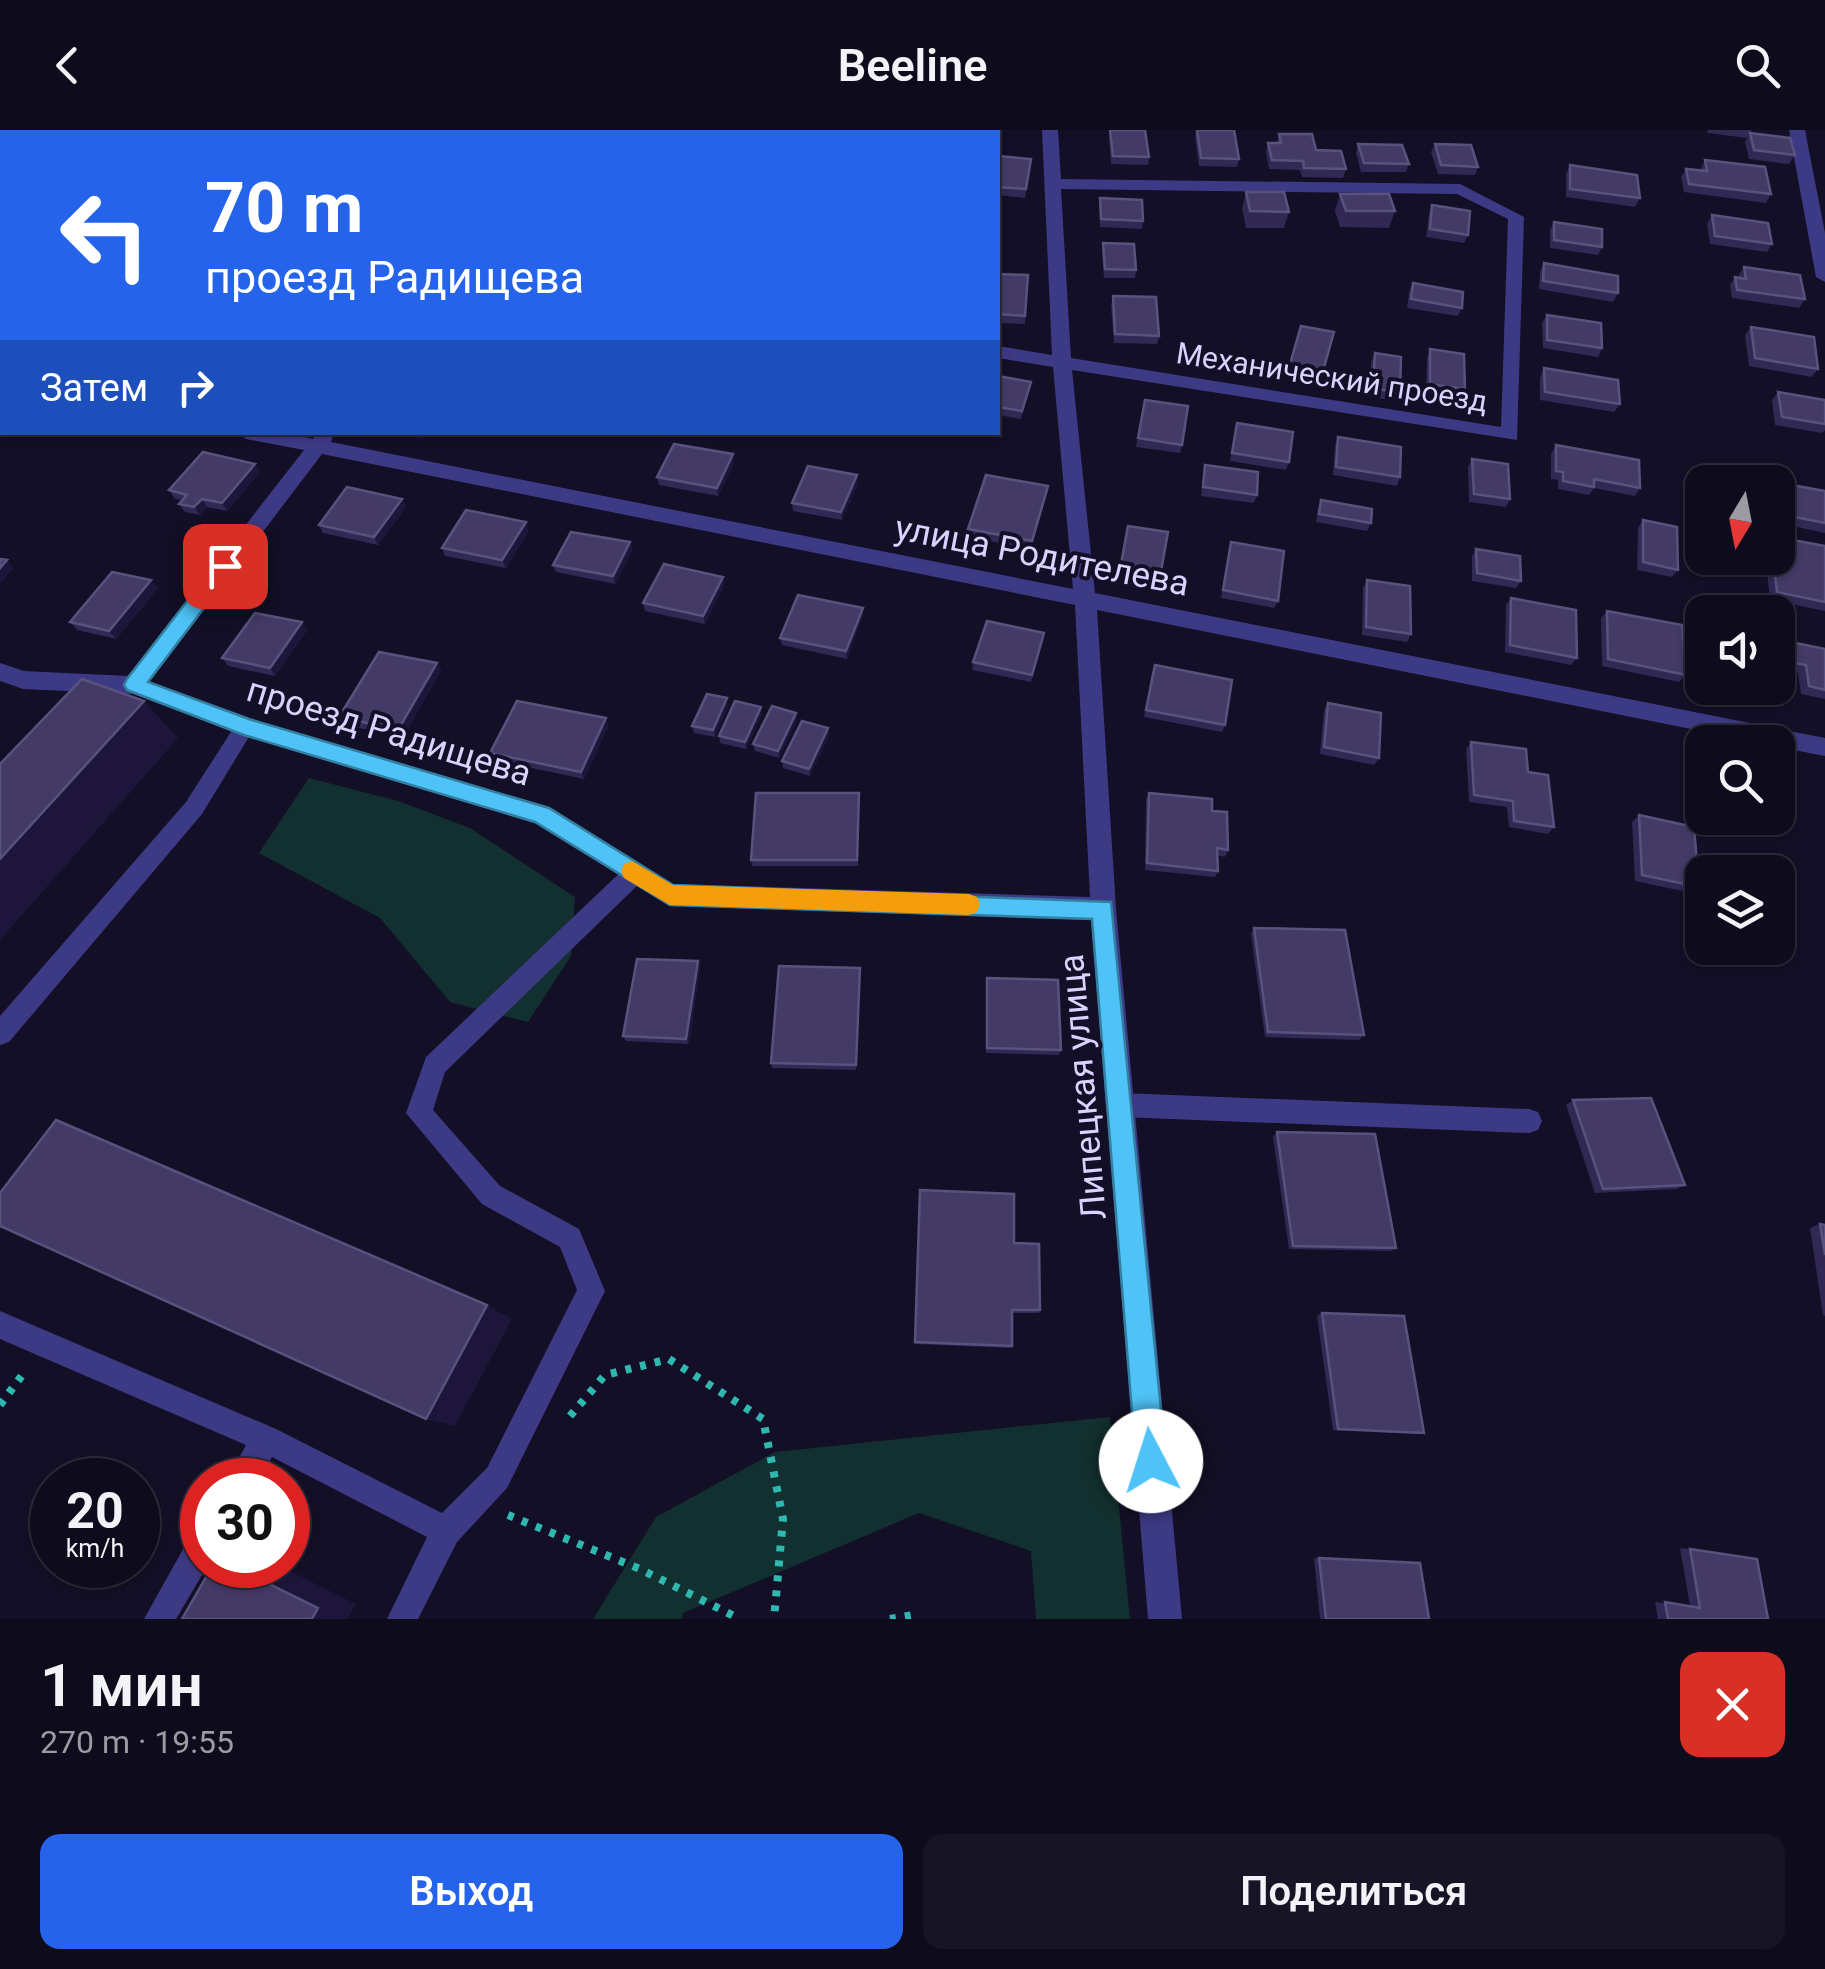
<!DOCTYPE html>
<html lang="ru">
<head>
<meta charset="utf-8">
<style>
  body { margin:0; font-family:Roboto,sans-serif; background:#171425; color:#f1f3f6; height:100vh; display:flex; flex-direction:column; font-size:38px; white-space:nowrap }
  * { box-sizing:border-box; margin:0 }
  p { font-size:32px; color:#9b9ba3 }
  .icon { flex:none; width:55px; height:55px; fill:none; stroke:currentColor; stroke-width:2; stroke-linecap:round; stroke-linejoin:round }
  .map { position:relative; height:1489px; overflow:hidden }
  .panel { display:flex; flex-direction:column; background:#0e0b1c; flex:1 }
  .panel>* { flex:none }
  .hud { position:absolute; left:0px; top:0px; width:1000px; height:305px; box-shadow:0 2px 8px #0004,0 0 0 2px #2e2b3b; background:#2563eb; color:#fff; overflow:hidden }
  .needle { width:65px; rotate:190deg }
  .controls { position:absolute; left:1685px; top:335px; display:grid; gap:20px }
  .controls a { display:grid; place-items:center; width:110px; height:110px; border-radius:20px; background:#0e0b1c; box-shadow:0 2px 8px #0004,0 0 0 2px #2e2b3b; font-size:50px }
  .speed { position:absolute; left:30px; top:1328px; display:flex; gap:20px; font-size:50px; font-weight:700; text-align:center }
  .speed>* { display:grid; place-content:center; width:130px; height:130px; border-radius:50%; background:#0e0b1c; box-shadow:0 2px 8px #0004,0 0 0 2px #2e2b3b; line-height:1 }
  .speed small { font-size:25px; font-weight:400 }
  .speed .limit { border:15px solid #d22; background:#fff; color:#111 }
  .pin { position:absolute; display:grid; place-items:center; width:85px; height:85px; color:#fff; margin:-42px; border-radius:20px; box-shadow:0 5px 15px #0006 }
  .me { position:absolute; width:110px; margin:-55px; rotate:355deg; stroke-linejoin:round; filter:drop-shadow(0 0 8px #0008) }
  .turn { display:flex; align-items:center; gap:35px; height:210px; padding:0 40px; font-size:45px }
  .turn .icon { width:130px; height:130px; stroke-width:2.5 }
  .turn b { display:block; font-size:70px; line-height:85px }
  .then { display:flex; align-items:center; height:95px; padding:0 40px; background:#0003; gap:20px; font-size:38px }
  .round { display:grid; place-items:center; flex:none; width:105px; height:105px; border-radius:20px; background:#171425 }
  .head { display:flex; align-items:center; justify-content:space-between; height:170px; padding:0 40px }
  h1 { font-size:60px; font-weight:600; line-height:75px }
  .action { display:flex; gap:20px; margin-top:auto; padding:20px 40px }
  .action a { flex:1; height:115px; border-radius:20px; background:#2563eb; color:#fff; font-size:40px; font-weight:600; line-height:115px; text-align:center }
  .action a+a { background:#171425; color:#f1f3f6 }
  header { display:flex; justify-content:space-between; align-items:center; height:130px; padding:0 40px; background:#0e0b1c; font-size:45px; font-weight:600 }
  .map>svg:first-child { display:block }
</style>
</head>
<body>
<header><svg class="icon" aria-label="back" viewBox="0 0 24 24"><path d="M15 5l-7 7 7 7"/></svg>Beeline<svg class="icon" aria-label="search" viewBox="0 0 24 24"><circle cx="10" cy="10" r="6"/><path d="M15 15l6 6"/></svg></header>
<div class="map">
<svg width="1825" height="1489" viewBox="0 0 1825 1489">
  <rect width="100%" height="100%" fill="#130f26"/>
  <g fill="#12302f">
    <polygon points="309,648 398,671 470,698 575,767 571,826 528,892 450,872 380,788 259,723"/>
    <polygon points="1110,1287 1130,1489 1036,1489 1031,1421 919,1383 683,1483 682,1489 593,1489 656,1387 775,1322"/>
  </g>
  <g fill="none" stroke-linecap="round" stroke-linejoin="round">
    <g stroke="#2fb8b0" stroke-width="8" stroke-dasharray="6 9" stroke-linecap="butt">
      <polyline points="0,1275 26,1240"/>
      <polyline points="570,1286 605,1245 669,1229 763,1289 783,1389 774,1489"/>
      <polyline points="508,1385 640,1439 740,1489"/>
      <polyline points="890,1489 914,1485 918,1489"/>
    </g>
    <g fill="#3d3a85" fill-rule="evenodd">
      <polygon points="245,589 255,597 202,684 9,912 0,915 0,886 186,672 238,591"/>
      <polygon points="635,733 643,736 646,743 643,750 445,942 433,980 500,1056 579,1099 605,1161 507,1358 457,1412 418,1489 387,1489 427,1407 272,1327 258,1350 227,1350 246,1315 0,1209 0,1181 276,1299 442,1383 487,1338 577,1160 560,1117 482,1074 406,983 426,927 627,736"/>
      <polygon points="1120,963 1529,979 1538,982 1542,991 1538,1000 1529,1003 1120,987 1111,984 1107,975 1111,966"/>
      <polygon points="202,1401 202,1435 208,1435 176,1489 144,1489 191,1405"/>
    </g>
    <g fill="#3d3a85" fill-rule="evenodd">
      <path d="M 1042,0 L 1058,0 L 1061,49 L 1460,54 L 1524,87 L 1517,310 L 1072,240 L 1095,463 L 1825,608 L 1825,626 L 1778,617 L 1778,612 L 1756,612 L 1097,480 L 1116,779 L 1182,1489 L 1148,1489 L 1091,790 L 669,776 L 535,693 L 245,606 L 133,564 L 23,559 L 0,551 L 0,533 L 24,541 L 128,546 L 304,320 L 246,309 L 237,302 L 282,302 L 313,309 L 317,302 L 334,302 L 331,312 L 1073,459 L 1053,237 L 998,228 L 998,216 L 1052,225 ZM 1061,59 L 1457,64 L 1508,89 L 1501,297 L 1071,228 ZM 322,324 L 1075,475 L 1090,767 L 673,754 L 551,678 L 249,589 L 149,552 Z"/>
      <polygon points="1789,0 1805,0 1825,103 1825,152 1816,147"/>
      <rect x="0" y="37" width="2" height="10"/>
      <rect x="0" y="246" width="2" height="12"/>
    </g>
  </g>
  <g fill="#312854">
    <polygon points="607,0 660,0 658,2 607,2"/>
    <polygon points="1110,0 1149,27 1148,35 1111,34 1109,7"/>
    <polygon points="1196,0 1239,29 1237,37 1199,36 1195,7"/>
    <polygon points="1707,0 1752,0 1747,8 1708,3"/>
    <polygon points="1750,3 1795,25 1789,34 1749,29 1745,12"/>
    <polygon points="1279,4 1316,20 1346,39 1343,48 1302,47 1300,40 1269,39 1266,21 1268,13 1277,13"/>
    <polygon points="1358,14 1409,34 1406,42 1361,42 1356,23"/>
    <polygon points="1435,14 1478,37 1475,45 1438,44 1431,22"/>
    <polygon points="998,26 1030,38 1025,68 998,65"/>
    <polygon points="1705,30 1771,64 1766,73 1684,62 1681,47 1686,39 1700,40"/>
    <polygon points="1570,35 1640,68 1635,77 1566,67 1566,44"/>
    <polygon points="1246,62 1289,82 1284,98 1246,98 1242,78"/>
    <polygon points="1340,64 1395,81 1389,98 1340,97 1335,81"/>
    <polygon points="1100,68 1143,91 1142,99 1100,97"/>
    <polygon points="1432,75 1468,105 1464,113 1426,107 1429,83"/>
    <polygon points="1712,85 1772,114 1767,122 1710,114 1707,94"/>
    <polygon points="1554,92 1602,117 1598,125 1550,118 1550,100"/>
    <polygon points="1103,113 1136,140 1135,148 1104,148 1102,122"/>
    <polygon points="1544,133 1618,163 1613,172 1539,159 1540,142"/>
    <polygon points="1744,137 1805,169 1799,178 1732,168 1730,155 1735,147 1739,148 1739,145"/>
    <polygon points="998,144 1028,145 1025,194 998,193"/>
    <polygon points="1413,153 1462,178 1458,186 1407,178 1409,162"/>
    <polygon points="1113,166 1159,206 1157,214 1114,213 1111,175"/>
    <polygon points="1547,185 1602,218 1598,227 1543,218 1542,193"/>
    <polygon points="1301,196 1323,241 1320,249 1288,242"/>
    <polygon points="1751,197 1818,239 1812,247 1749,236 1745,205"/>
    <polygon points="1430,219 1465,259 1461,267 1426,263 1427,228"/>
    <polygon points="1375,223 1400,262 1397,271 1370,267 1371,232"/>
    <polygon points="1544,238 1620,274 1614,282 1540,270 1540,247"/>
    <polygon points="998,246 1031,252 1021,289 998,285"/>
    <polygon points="1778,262 1825,270 1825,300 1822,303 1775,295 1772,270"/>
    <polygon points="1145,270 1182,315 1180,323 1136,317"/>
    <polygon points="1237,293 1289,332 1286,340 1230,331"/>
    <polygon points="392,302 424,302 420,308"/>
    <polygon points="1338,307 1400,347 1397,356 1333,345 1335,316"/>
    <polygon points="1556,315 1640,358 1635,366 1594,358 1589,365 1558,359 1558,350 1551,349 1551,324"/>
    <polygon points="733,324 734,333 718,366 659,355 657,347"/>
    <polygon points="1472,329 1510,369 1506,377 1469,372 1468,337"/>
    <polygon points="1205,335 1257,365 1254,373 1201,366"/>
    <polygon points="260,342 227,381 207,377 200,385 185,382 179,374 182,370 175,369 169,360"/>
    <polygon points="858,353 842,390 793,381 792,373"/>
    <polygon points="1781,353 1825,361 1825,403 1778,393 1778,357"/>
    <polygon points="1047,364 1031,419 968,407 968,399"/>
    <polygon points="402,369 406,377 378,415 323,403 319,395"/>
    <polygon points="1321,370 1371,393 1367,401 1316,392 1318,378"/>
    <polygon points="1643,390 1678,440 1672,447 1637,440 1638,398"/>
    <polygon points="1128,396 1161,441 1159,449 1119,442"/>
    <polygon points="529,400 506,438 445,426 442,418"/>
    <polygon points="1793,410 1825,416 1825,481 1770,470 1766,433 1771,428 1787,428 1786,418"/>
    <polygon points="630,412 632,420 615,454 556,442 553,435"/>
    <polygon points="1231,412 1278,471 1274,478 1221,468"/>
    <polygon points="1476,419 1521,451 1516,458 1472,451 1472,426"/>
    <polygon points="1367,450 1411,504 1407,512 1362,505 1363,458"/>
    <polygon points="724,455 705,494 645,481 643,473"/>
    <polygon points="158,458 116,509 77,500 70,492"/>
    <polygon points="1511,468 1577,528 1571,535 1505,522 1506,475"/>
    <polygon points="1607,481 1686,545 1679,552 1602,536 1601,488"/>
    <polygon points="863,485 847,529 782,515 780,508"/>
    <polygon points="302,492 307,500 275,546 228,536 222,528"/>
    <polygon points="1043,510 1031,552 972,540 973,532"/>
    <polygon points="1791,512 1825,519 1825,569 1801,564 1798,543 1786,541 1784,520"/>
    <polygon points="437,533 441,541 403,607 344,595 339,587"/>
    <polygon points="1152,542 1225,595 1222,602 1144,587"/>
    <polygon points="1328,573 1379,628 1374,635 1320,624 1324,580"/>
    <polygon points="728,576 715,607 694,603 692,596"/>
    <polygon points="796,583 797,590 779,628 755,621 753,614"/>
    <polygon points="762,584 746,619 720,613 719,606"/>
    <polygon points="609,595 584,649 494,630 490,623"/>
    <polygon points="828,598 829,606 810,646 783,638 782,631"/>
    <polygon points="1471,612 1528,642 1554,697 1548,704 1509,697 1507,677 1469,672 1466,619"/>
    <polygon points="859,663 858,736 752,736 751,730"/>
    <polygon points="1149,663 1212,681 1228,720 1225,727 1217,725 1218,741 1215,747 1145,740 1146,669"/>
    <polygon points="1639,685 1699,757 1692,763 1635,751 1632,692"/>
    <polygon points="1254,798 1364,905 1359,910 1265,907 1251,804"/>
    <polygon points="698,831 700,837 689,914 626,911 623,906"/>
    <polygon points="860,838 856,940 772,938 771,933"/>
    <polygon points="986,854 1061,920 1059,925 986,923"/>
    <polygon points="1573,970 1685,1055 1676,1059 1595,1063 1566,975"/>
    <polygon points="1277,1002 1396,1118 1391,1121 1289,1119 1273,1007"/>
    <polygon points="920,1060 1014,1113 1040,1180 1039,1183 1012,1183 1011,1218 915,1214"/>
    <polygon points="1820,1094 1825,1095 1825,1186 1823,1185 1810,1098"/>
    <polygon points="1322,1183 1424,1303 1418,1304 1333,1300 1317,1186"/>
    <polygon points="1680,1418 1690,1419 1768,1489 1658,1489 1655,1472 1690,1476"/>
    <polygon points="1314,1428 1420,1433 1429,1489 1320,1489"/>
  </g>
  <g fill="#1d163a">
    <polygon points="733,324 734,333 718,366 717,358"/>
    <polygon points="255,334 260,342 227,381 222,373"/>
    <polygon points="857,345 858,353 842,390 841,382"/>
    <polygon points="1048,356 1047,364 1031,419 1032,411"/>
    <polygon points="202,369 207,377 200,385 194,377"/>
    <polygon points="402,369 406,377 378,415 374,407"/>
    <polygon points="526,392 529,400 506,438 502,430"/>
    <polygon points="630,412 632,420 615,454 613,446"/>
    <polygon points="7,430 14,438 0,454 0,438"/>
    <polygon points="723,447 724,455 705,494 703,486"/>
    <polygon points="151,450 158,458 116,509 109,501"/>
    <polygon points="863,478 863,485 847,529 846,521"/>
    <polygon points="302,492 307,500 275,546 270,538"/>
    <polygon points="437,533 441,541 403,607 398,600"/>
    <polygon points="727,568 728,576 715,607 713,600"/>
    <polygon points="144,571 178,608 0,810 0,729"/>
    <polygon points="761,577 762,584 746,619 745,612"/>
    <polygon points="796,583 797,590 779,628 778,621"/>
    <polygon points="606,588 609,595 584,649 581,642"/>
    <polygon points="828,598 829,606 810,646 809,639"/>
    <polygon points="698,831 700,837 689,914 686,909"/>
    <polygon points="487,1175 512,1189 455,1296 426,1289"/>
    <polygon points="230,1435 278,1435 356,1474 348,1489 312,1489"/>
  </g>
  <g fill="#433a66" stroke="#5a527e" stroke-width="2.5">
    <polygon points="71,0 124,0 123,2 70,2"/>
    <polygon points="219,0 249,0 248,2 218,2"/>
    <polygon points="317,0 357,0 354,2 314,2"/>
    <polygon points="452,0 479,0 494,2 450,2"/>
    <polygon points="629,0 652,0 650,2"/>
    <polygon points="1110,0 1145,0 1149,27 1113,26"/>
    <polygon points="1197,0 1234,0 1239,29 1201,28"/>
    <polygon points="1750,3 1790,8 1795,25 1754,20"/>
    <polygon points="1279,4 1312,4 1316,20 1341,21 1346,39 1304,38 1303,31 1272,30 1268,13 1281,13"/>
    <polygon points="1358,14 1402,15 1409,34 1364,33"/>
    <polygon points="1435,14 1471,15 1478,37 1441,35"/>
    <polygon points="998,26 1031,29 1026,59 998,57"/>
    <polygon points="1705,30 1765,37 1771,64 1689,54 1686,39 1707,41"/>
    <polygon points="1570,35 1637,45 1640,68 1570,59"/>
    <polygon points="1246,62 1284,62 1289,82 1250,81"/>
    <polygon points="1340,64 1389,64 1395,81 1346,81"/>
    <polygon points="1100,68 1142,70 1143,91 1101,89"/>
    <polygon points="1432,75 1470,81 1468,105 1430,99"/>
    <polygon points="1712,85 1768,93 1772,114 1715,106"/>
    <polygon points="1554,92 1602,99 1602,117 1554,110"/>
    <polygon points="1103,113 1134,114 1136,140 1105,139"/>
    <polygon points="1544,133 1618,146 1618,163 1543,151"/>
    <polygon points="1744,137 1800,145 1805,169 1737,160 1735,147 1746,149"/>
    <polygon points="998,144 1028,145 1025,186 998,184"/>
    <polygon points="1413,153 1463,162 1462,178 1411,169"/>
    <polygon points="1113,166 1156,167 1159,206 1115,204"/>
    <polygon points="1547,185 1601,193 1602,218 1547,210"/>
    <polygon points="1301,196 1334,202 1323,241 1290,234"/>
    <polygon points="1751,197 1814,207 1818,239 1755,228"/>
    <polygon points="1430,219 1464,224 1465,259 1430,254"/>
    <polygon points="1375,223 1401,227 1400,262 1373,259"/>
    <polygon points="1544,238 1618,250 1620,274 1545,262"/>
    <polygon points="998,246 1031,252 1022,281 998,277"/>
    <polygon points="1778,262 1825,270 1825,294 1782,287"/>
    <polygon points="1145,270 1188,276 1182,315 1138,308"/>
    <polygon points="1237,293 1293,302 1289,332 1232,323"/>
    <polygon points="1338,307 1401,317 1400,347 1336,337"/>
    <polygon points="674,314 733,324 717,358 657,347"/>
    <polygon points="1556,315 1639,330 1640,358 1594,349 1594,357 1563,351 1563,342 1556,341"/>
    <polygon points="203,322 255,334 222,373 202,369 194,377 179,374 187,365 169,360"/>
    <polygon points="1472,329 1508,334 1510,369 1474,364"/>
    <polygon points="1205,335 1258,342 1257,365 1203,357"/>
    <polygon points="808,336 857,345 841,382 792,373"/>
    <polygon points="986,345 1048,356 1032,411 968,399"/>
    <polygon points="1781,353 1825,361 1825,393 1784,385"/>
    <polygon points="347,357 402,369 374,407 319,395"/>
    <polygon points="1321,370 1372,379 1371,393 1319,384"/>
    <polygon points="466,380 526,392 502,430 442,418"/>
    <polygon points="1643,390 1677,397 1678,440 1643,432"/>
    <polygon points="1128,396 1168,402 1161,441 1121,434"/>
    <polygon points="571,402 630,412 613,446 553,435"/>
    <polygon points="1793,410 1825,416 1825,472 1777,462 1773,428 1778,428 1778,426 1795,429"/>
    <polygon points="1231,412 1284,421 1278,471 1223,460"/>
    <polygon points="1476,419 1520,426 1521,451 1477,443"/>
    <polygon points="0,429 7,430 0,438"/>
    <polygon points="664,434 723,447 703,486 643,473"/>
    <polygon points="112,442 151,450 109,501 70,492"/>
    <polygon points="1367,450 1410,456 1411,504 1366,497"/>
    <polygon points="798,465 863,478 846,521 780,508"/>
    <polygon points="1511,468 1576,480 1577,528 1510,515"/>
    <polygon points="1607,481 1682,495 1686,545 1608,529"/>
    <polygon points="255,483 302,492 270,538 222,528"/>
    <polygon points="987,491 1044,503 1032,545 973,532"/>
    <polygon points="1791,512 1825,519 1825,560 1809,556 1806,535 1794,533"/>
    <polygon points="379,522 437,533 398,600 339,587"/>
    <polygon points="1155,535 1232,550 1225,595 1146,580"/>
    <polygon points="82,549 144,571 0,729 0,634"/>
    <polygon points="707,564 727,568 713,600 692,596"/>
    <polygon points="517,571 606,588 581,642 490,623"/>
    <polygon points="735,571 761,577 745,612 719,606"/>
    <polygon points="1328,573 1381,583 1379,628 1324,617"/>
    <polygon points="772,576 796,583 778,621 753,614"/>
    <polygon points="802,591 828,598 809,639 782,631"/>
    <polygon points="1471,612 1526,619 1528,642 1548,645 1554,697 1514,691 1513,671 1474,665"/>
    <polygon points="756,663 859,663 857,730 751,730"/>
    <polygon points="1149,663 1212,669 1212,681 1227,682 1228,720 1217,718 1218,741 1147,733"/>
    <polygon points="1639,685 1694,697 1699,757 1642,745"/>
    <polygon points="1254,798 1345,800 1364,905 1268,902"/>
    <polygon points="637,829 698,831 686,909 623,906"/>
    <polygon points="779,836 860,838 856,935 771,933"/>
    <polygon points="987,848 1058,850 1061,920 987,918"/>
    <polygon points="1651,968 1685,1055 1603,1059 1573,970"/>
    <polygon points="56,990 487,1175 426,1289 0,1096 0,1063"/>
    <polygon points="1277,1002 1375,1004 1396,1118 1293,1116"/>
    <polygon points="920,1060 1014,1064 1014,1113 1039,1114 1040,1180 1012,1180 1012,1216 915,1212"/>
    <polygon points="1820,1094 1825,1095 1825,1125"/>
    <polygon points="1322,1183 1404,1186 1424,1303 1338,1299"/>
    <polygon points="1690,1419 1757,1429 1768,1489 1668,1489 1665,1472 1700,1478"/>
    <polygon points="1319,1428 1420,1433 1429,1489 1326,1489"/>
    <polygon points="213,1435 230,1435 318,1478 312,1489 182,1489"/>
  </g>
  <polygon fill="#4fc3f7" stroke="#337fa1" stroke-width="2.5" points="225,429 235,436 232,441 148,552 249,589 549,678 673,755 1111,772 1166,1331 1161,1341 1151,1346 1141,1341 1136,1331 1092,789 670,775 535,692 244,605 127,560 124,555 127,549 218,431"/>
  <polygon fill="#f59e0b" points="632,731 673,755 969,764 977,767 980,774 977,782 969,785 670,775 624,748 621,741 624,734"/>
  <g text-anchor="middle" dominant-baseline="central" stroke-width="8" stroke-linejoin="round" paint-order="stroke">
    <g font-size="30" fill="#d9d4ff" stroke="#130f26">
      <text transform="translate(1332 247) rotate(9)">Механический проезд</text>
    </g>
    <g font-size="35" fill="#d9d4ff" stroke="#130f26">
      <text transform="translate(1042 426) rotate(11)">улица Родителева</text>
      <text transform="translate(389 602) rotate(17)">проезд Радищева</text>
      <text transform="translate(1083 957) rotate(-95)">Липецкая улица</text>
    </g>
  </g>
</svg>
<div class="controls">
<a><svg class="needle" viewBox="-14 -14 28 28"><path d="M0-13l5 13h-10z" fill="#e53935"/><path d="M0 13l5-13h-10z" fill="#9b9ba3"/></svg></a>
<a><svg class="icon" aria-label="sound" viewBox="0 0 24 24"><path d="M4 9h4l5-4v14l-5-4H4zM17 9q2 3 0 6"/></svg></a>
<a><svg class="icon" aria-label="search" viewBox="0 0 24 24"><circle cx="10" cy="10" r="6"/><path d="M15 15l6 6"/></svg></a>
<a><svg class="icon" aria-label="layers" viewBox="0 0 24 24"><path d="M12 4l9 5-9 5-9-5zM3 14l9 5 9-5"/></svg></a>
</div>
<div class="speed"><div>20<small>km/h</small></div><div class="limit">30</div></div>
<div class="pin" style="left:225px;top:436px;background:#d93025"><svg class="icon" aria-label="arrive" viewBox="0 0 24 24"><path d="M6 21V4h12l-3 4 3 4H6"/></svg></div>
<svg class="me" style="left:1151px;top:1331px" viewBox="-20 -20 40 40"><circle r="19" fill="#fff"/><path d="M0-13L10 11 0 6-10 11z" fill="#4fc3f7"/></svg>
<div class="hud">
<div class="turn"><svg class="icon" aria-label="left" viewBox="0 0 24 24"><path d="M17 20v-9H6M10 6l-5 5 5 5"/></svg><div><b>70 m</b>проезд Радищева</div></div>
<div class="then">Затем<svg class="icon" aria-label="right" viewBox="0 0 24 24"><path d="M7 20v-9h11M14 6l5 5-5 5"/></svg></div>
</div>
</div>
<section class="panel">
<div class="head"><div><h1>1 мин</h1><p>270 m · 19:55</p></div><a class="round" style="background:#d93025;color:#fff"><svg class="icon" aria-label="close" viewBox="0 0 24 24"><path d="M6 6l12 12M18 6L6 18"/></svg></a></div>
<div class="action"><a>Выход</a><a>Поделиться</a></div>
</section>
</body>
</html>
